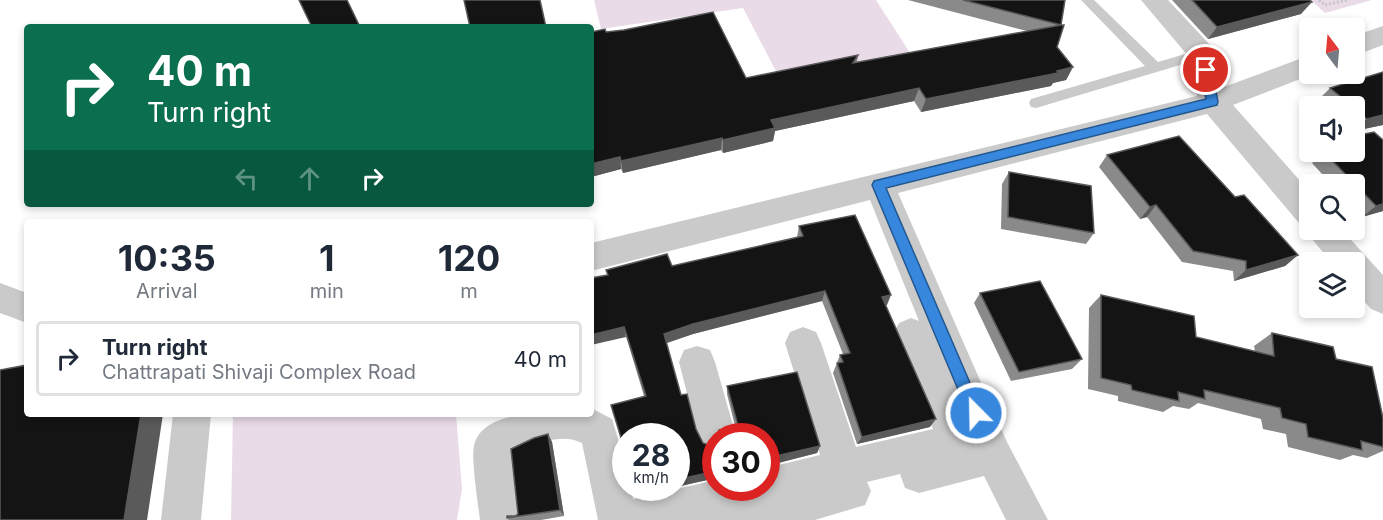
<!DOCTYPE html>
<html lang="en">
<head>
<meta charset="utf-8">
<style>
  body { margin:0; font-family:Inter,sans-serif; background:#f6f6f7; color:#1f2937; height:100vh; display:flex; flex-direction:column; font-size:22px; white-space:nowrap }
  * { box-sizing:border-box; margin:0 }
  p { font-size:20px; color:#747a83 }
  .icon { flex:none; width:33px; height:33px; fill:none; stroke:currentColor; stroke-width:2; stroke-linecap:round; stroke-linejoin:round }
  .map { position:relative; flex:1; overflow:hidden }
  .panel { position:absolute; left:24px; top:219px; width:570px; height:198px; display:flex; flex-direction:column; background:#fff; border-radius:6px; box-shadow:0 3px 9px #0003 }
  .panel>* { flex:none }
  .banner { position:absolute; left:24px; top:24px; width:570px; height:183px; border-radius:6px; box-shadow:0 3px 9px #0003; background:#0b6e4f; color:#fff; overflow:hidden }
  .needle { width:39px; rotate:344deg }
  .fabs { position:absolute; left:1299px; top:18px; display:grid; gap:12px }
  .fabs a { display:grid; place-items:center; width:66px; height:66px; border-radius:6px; background:#fff; box-shadow:0 3px 9px #0003; font-size:30px }
  .speed { position:absolute; left:612px; top:423px; display:flex; gap:12px; font-size:30px; font-weight:700; text-align:center }
  .speed>* { display:grid; place-content:center; width:78px; height:78px; border-radius:50%; background:#fff; box-shadow:0 3px 9px #0003; line-height:1 }
  .speed small { font-size:15px; font-weight:400 }
  .speed .limit { border:9px solid #d22; background:#fff; color:#111 }
  .pin { position:absolute; display:grid; place-items:center; width:51px; height:51px; color:#fff; margin:-26px; border:3px solid #fff; border-radius:50%; box-shadow:0 2px 6px #0007 }
  .me { position:absolute; width:66px; margin:-33px; rotate:337deg; stroke-linejoin:round; filter:drop-shadow(0 0 4px #0008) }
  .turn { display:flex; align-items:center; gap:21px; height:126px; padding:0 24px; font-size:27px }
  .turn .icon { width:78px; height:78px; stroke-width:2.5 }
  .turn b { display:block; font-size:42px; line-height:51px }
  .lanes { display:flex; align-items:center; height:57px; padding:0 24px; background:#0003; justify-content:center; gap:30px; direction:ltr }
  .lanes .off { opacity:.35 }
  .eta { display:flex; justify-content:space-evenly; align-items:center; height:102px; text-align:center }
  .eta b { font-size:36px; font-weight:700; line-height:42px }
  ul { padding:0; list-style:none }
  li { display:flex; align-items:center; gap:18px; height:75px; margin:0 12px 9px; padding:0 12px; border:3px solid #e0e1e3; border-radius:6px }
  li div { flex:1 }
  li b { display:block; font-size:22px }
  li em { font-style:normal }
  .map>svg:first-child { display:block }
</style>
</head>
<body>
<div class="map">
<svg width="1383" height="520" viewBox="0 0 1383 520">
  <rect width="100%" height="100%" fill="#fff"/>
  <g fill="#eadbe9">
    <polygon points="594,0 876,0 910,53 778,75 743,8 601,29"/>
    <polygon points="1311,0 1372,0 1325,13"/>
    <polygon points="233,414 456,414 462,489 457,520 231,520"/>
  </g>
  <g fill="none" stroke-linecap="round" stroke-linejoin="round">
    <polyline stroke="#c7c7c7" stroke-width="3" stroke-dasharray="2 2" stroke-linecap="butt" points="1319,0 1325,5 1347,0"/>
    <polygon fill="#cacaca" fill-rule="evenodd" points="1081,0 1094,0 1158,62 1202,49 1209,54 1207,57 1036,108 1031,107 1029,103 1031,99 1145,66"/>
    <g fill="#cacaca" fill-rule="evenodd">
      <path d="M 1141,0 L 1168,0 L 1212,47 L 1216,54 L 1224,87 L 1310,55 L 1310,74 L 1313,74 L 1233,105 L 1310,192 L 1310,230 L 1342,230 L 1383,275 L 1383,314 L 1371,309 L 1354,290 L 1354,262 L 1331,262 L 1312,239 L 1307,230 L 1309,226 L 1299,223 L 1207,114 L 898,193 L 1007,442 L 1048,520 L 1006,520 L 984,476 L 919,493 L 905,488 L 900,474 L 867,482 L 871,491 L 865,505 L 815,520 L 598,520 L 582,443 C 562,432 530,444 513,455 L 520,520 L 480,520 C 478,504 471,459 474,446 C 483,405 560,414 591,414 L 591,408 L 612,419 L 626,465 L 626,488 L 631,488 L 633,499 L 716,480 L 716,488 L 766,488 L 766,468 L 820,455 L 785,343 L 790,332 L 803,327 L 816,332 L 821,343 L 856,447 L 933,429 L 893,334 L 899,323 L 911,318 L 919,321 L 870,200 L 591,271 L 591,243 L 1197,96 L 1189,57 Z"/>
      <polygon points="1383,26 1383,45 1354,56 1354,36"/>
      <polygon points="0,283 27,293 27,323 0,313"/>
      <polygon points="697,346 710,350 715,362 736,436 716,436 716,454 704,449 698,436 679,362 684,350"/>
      <polygon points="173,414 211,414 201,520 161,520"/>
    </g>
  </g>
  <g fill="#8a8a8a">
    <polygon points="908,0 1065,0 1057,47 1073,67 1066,80 1053,83 1051,86 921,112 914,101 775,131 773,141 723,153 721,150 623,173 621,169 591,177 591,32 606,32 746,78 858,55 857,62 1027,31"/>
    <polygon points="1172,0 1310,0 1301,14 1208,39"/>
    <polygon points="1383,72 1383,125 1354,131 1354,106 1325,106 1318,100 1330,88"/>
    <polygon points="1383,140 1383,211 1362,217 1354,209 1354,184 1331,184 1312,163 1318,158 1315,155 1319,152 1354,152"/>
    <polygon points="1107,155 1235,197 1298,255 1285,266 1234,281 1233,271 1182,262 1147,217 1140,219 1099,167"/>
    <polygon points="1009,172 1094,233 1086,244 1001,229 1002,184"/>
    <polygon points="799,226 887,305 885,305 930,427 857,444 833,373 840,355 843,354 822,301 693,334 666,343 681,395 716,478 676,487 676,436 626,436 626,455 611,405 644,396 606,270 672,266 797,237"/>
    <polygon points="980,293 1082,359 1072,369 1011,381 974,303"/>
    <polygon points="1101,295 1196,337 1255,351 1254,346 1272,333 1336,359 1383,418 1383,451 1367,458 1353,455 1340,460 1288,447 1286,434 1263,429 1261,419 1198,403 1189,409 1173,406 1163,412 1118,401 1118,396 1088,389 1089,308"/>
    <polygon points="727,386 820,446 817,453 767,466 736,430 727,394"/>
    <polygon points="548,434 552,442 564,516 541,520 509,520 507,518 515,516 518,514"/>
  </g>
  <g fill="#5a5a5a">
    <polygon points="1312,2 1301,14 1208,39 1217,27"/>
    <polygon points="1073,67 1066,80 1053,83 1051,86 921,112 926,99"/>
    <polygon points="919,88 914,101 775,131 773,141 723,153 723,140 771,120"/>
    <polygon points="1383,115 1383,125 1354,131 1367,119"/>
    <polygon points="722,138 721,150 623,173 621,161"/>
    <polygon points="620,157 621,169 591,177 591,164"/>
    <polygon points="1383,204 1383,211 1362,217 1376,206"/>
    <polygon points="1156,205 1147,217 1140,219 1150,207"/>
    <polygon points="1298,255 1285,266 1234,281 1246,270"/>
    <polygon points="825,291 822,301 693,334 664,344 664,334 693,324"/>
    <polygon points="891,295 887,305 877,307 882,297"/>
    <polygon points="624,327 626,337 591,345 591,335"/>
    <polygon points="141,414 163,414 147,520 124,520"/>
    <polygon points="936,419 930,427 857,444 862,437"/>
    <polygon points="548,434 552,442 564,516 560,510"/>
    <polygon points="820,446 817,453 766,466 767,458"/>
    <polygon points="716,471 716,478 676,487 676,480"/>
    <polygon points="642,488 673,488 635,496 633,490"/>
  </g>
  <g fill="#141414" stroke="#5a5a5a" stroke-width="1.5">
    <polygon points="299,0 347,0 360,27 312,27"/>
    <polygon points="464,0 540,0 546,27 470,27"/>
    <polygon points="963,0 1065,0 1061,25 1064,25 1057,47 1073,67 1057,71 1058,73 926,99 919,88 771,120 775,128 723,140 722,138 621,161 620,157 591,164 591,32 605,29 606,32 624,30 713,12 746,78 858,55 853,63 1061,25"/>
    <polygon points="1192,0 1310,0 1312,2 1217,27"/>
    <polygon points="1383,72 1383,115 1367,119 1354,108 1354,106 1352,106 1330,88"/>
    <polygon points="1374,132 1383,140 1383,204 1376,206 1324,152 1354,152 1354,136"/>
    <polygon points="1179,136 1235,197 1244,195 1298,255 1246,270 1246,261 1193,251 1156,205 1150,207 1107,155"/>
    <polygon points="1009,172 1091,186 1094,233 1008,217"/>
    <polygon points="855,215 891,295 882,297 936,419 862,437 837,363 843,362 840,355 850,353 825,291 693,324 664,334 681,395 687,394 696,429 703,443 716,448 716,471 676,480 676,436 626,436 626,454 611,405 646,396 624,327 591,335 591,278 608,275 606,270 667,254 672,266 803,236 799,226"/>
    <polygon points="1040,281 1082,359 1019,372 980,293"/>
    <polygon points="1101,295 1194,316 1196,337 1274,356 1272,333 1333,347 1336,359 1372,367 1383,418 1383,447 1361,441 1362,450 1308,437 1306,424 1282,418 1280,408 1204,390 1205,399 1178,392 1179,401 1132,390 1131,385 1101,378"/>
    <polygon points="27,365 27,414 141,414 124,520 0,520 0,370"/>
    <polygon points="797,372 820,446 767,458 766,467 766,436 718,436 719,430 739,429 727,386"/>
    <polygon points="548,434 560,510 507,518 507,516 515,516 518,514 511,449 534,438"/>
  </g>
  <polygon fill="#3687dd" stroke="#235890" stroke-width="1.5" points="1206,66 1212,70 1218,102 1217,105 886,188 983,413 981,418 976,421 970,418 872,185 874,181 1206,99 1200,70"/>
</svg>
<div class="fabs">
<a><svg class="needle" viewBox="-14 -14 28 28"><path d="M0-13l5 13h-10z" fill="#e53935"/><path d="M0 13l5-13h-10z" fill="#747a83"/></svg></a>
<a><svg class="icon" aria-label="sound" viewBox="0 0 24 24"><path d="M4 9h4l5-4v14l-5-4H4zM17 9q2 3 0 6"/></svg></a>
<a><svg class="icon" aria-label="search" viewBox="0 0 24 24"><circle cx="10" cy="10" r="6"/><path d="M15 15l6 6"/></svg></a>
<a><svg class="icon" aria-label="layers" viewBox="0 0 24 24"><path d="M12 4l9 5-9 5-9-5zM3 14l9 5 9-5"/></svg></a>
</div>
<div class="speed"><div>28<small>km/h</small></div><div class="limit">30</div></div>
<div class="pin" style="left:1206px;top:70px;background:#d93025"><svg class="icon" aria-label="arrive" viewBox="0 0 24 24"><path d="M6 21V4h12l-3 4 3 4H6"/></svg></div>
<svg class="me" style="left:976px;top:413px" viewBox="-20 -20 40 40"><circle r="17" fill="#3687dd" stroke="#fff" stroke-width="3"/><path d="M0-11L8 9 0 5-8 9z" fill="#fff"/></svg>
<div class="banner">
<div class="turn"><svg class="icon" aria-label="right" viewBox="0 0 24 24"><path d="M7 20v-9h11M14 6l5 5-5 5"/></svg><div><b>40 m</b>Turn right</div></div>
<div class="lanes"><svg class="icon off" aria-label="left" viewBox="0 0 24 24"><path d="M17 20v-9H6M10 6l-5 5 5 5"/></svg><svg class="icon off" aria-label="ahead" viewBox="0 0 24 24"><path d="M12 20V5M6 11l6-6 6 6"/></svg><svg class="icon" aria-label="right" viewBox="0 0 24 24"><path d="M7 20v-9h11M14 6l5 5-5 5"/></svg></div>
</div>
<section class="panel">
<div class="eta">
<div><b>10:35</b><p>Arrival</p></div>
<div><b>1</b><p>min</p></div>
<div><b>120</b><p>m</p></div>
</div>
<ul>
<li><svg class="icon" aria-label="right" viewBox="0 0 24 24"><path d="M7 20v-9h11M14 6l5 5-5 5"/></svg><div><b>Turn right</b><p>Chattrapati Shivaji Complex Road</p></div><em>40 m</em></li>
</ul>
</section>
</div>
</body>
</html>
